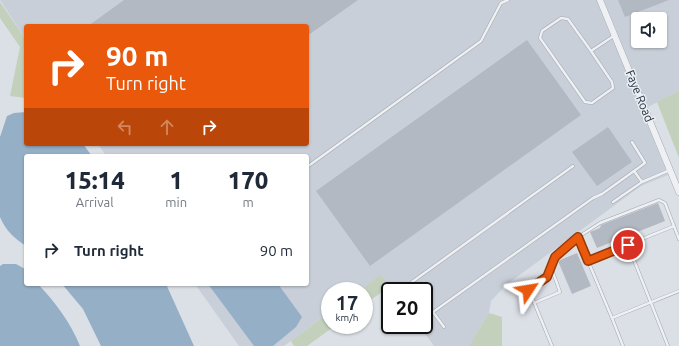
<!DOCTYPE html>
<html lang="en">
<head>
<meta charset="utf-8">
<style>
  body { margin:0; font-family:Ubuntu,sans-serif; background:#f2f2f3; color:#1f2937; height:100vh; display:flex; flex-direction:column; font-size:15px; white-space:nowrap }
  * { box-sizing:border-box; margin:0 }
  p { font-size:13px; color:#747a83 }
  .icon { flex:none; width:22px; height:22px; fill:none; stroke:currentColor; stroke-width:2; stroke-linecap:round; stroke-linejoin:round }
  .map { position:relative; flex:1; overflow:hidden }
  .details { position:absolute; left:24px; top:154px; width:285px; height:132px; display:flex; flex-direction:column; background:#fff; border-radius:4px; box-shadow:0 1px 3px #0004 }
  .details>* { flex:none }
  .hud { position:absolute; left:24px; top:24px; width:285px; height:122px; border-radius:4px; box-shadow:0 1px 3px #0004; background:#ea580c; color:#fff; overflow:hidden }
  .buttons { position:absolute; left:631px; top:12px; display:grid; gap:8px }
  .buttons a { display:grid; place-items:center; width:36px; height:36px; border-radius:4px; background:#fff; box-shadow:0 1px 3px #0004; font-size:20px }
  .speed { position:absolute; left:321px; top:282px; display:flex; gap:8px; font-size:20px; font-weight:700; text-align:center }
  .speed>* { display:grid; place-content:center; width:52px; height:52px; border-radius:50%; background:#fff; box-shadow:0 1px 3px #0004; line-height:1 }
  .speed small { font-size:10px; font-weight:400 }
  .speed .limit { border:2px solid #111; border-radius:6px; background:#fff; color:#111 }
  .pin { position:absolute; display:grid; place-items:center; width:34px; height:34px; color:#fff; margin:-17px; border:2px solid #fff; border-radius:50%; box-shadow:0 1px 4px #0007 }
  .me { position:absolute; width:44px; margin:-22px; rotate:57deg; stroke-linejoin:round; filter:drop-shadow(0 0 3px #0008) }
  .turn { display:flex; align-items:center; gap:14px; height:84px; padding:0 16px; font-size:18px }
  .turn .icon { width:52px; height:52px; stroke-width:2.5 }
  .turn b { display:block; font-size:28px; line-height:34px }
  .lanes { display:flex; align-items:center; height:38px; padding:0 16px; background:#0003; justify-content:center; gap:20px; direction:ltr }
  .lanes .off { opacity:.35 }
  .eta { display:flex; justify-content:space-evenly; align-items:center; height:68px; text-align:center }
  .eta b { font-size:24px; font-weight:800; line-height:28px }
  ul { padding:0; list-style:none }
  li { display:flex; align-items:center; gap:12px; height:56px; padding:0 16px }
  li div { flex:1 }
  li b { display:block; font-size:15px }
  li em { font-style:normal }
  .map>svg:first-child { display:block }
</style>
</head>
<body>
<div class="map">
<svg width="679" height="346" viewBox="0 0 679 346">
  <rect width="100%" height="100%" fill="#dbe0e6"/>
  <g fill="#c9cfd8" fill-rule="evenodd">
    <polygon points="0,0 597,0 668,175 641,186 506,285 491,301 489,313 469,346 434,346 419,325 424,325 424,291 394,291 380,276 359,291 330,291 330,312 284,346 239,346 195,284 307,284 307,156 106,156 98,144 307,144 307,26 26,26 26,40"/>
    <path d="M 604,0 L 679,0 L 679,91 L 648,107 ZM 638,19 L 660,19 L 660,41 L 638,41 Z"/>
  </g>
  <g fill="#c2d0bc">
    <polygon points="0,2 26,40 26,98 10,96 20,47 0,18"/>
    <polygon points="679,91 679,158 657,102"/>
    <polygon points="380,275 390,286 364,305 364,291 359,291"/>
    <polygon points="330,312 330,325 336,325 307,346 294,346 291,341"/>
    <polygon points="489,313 502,317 502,346 469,346"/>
  </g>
  <g fill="#95afc6">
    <path d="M 26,112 L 26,144 L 83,144 L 92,156 L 26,156 L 26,246 C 14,238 6,231 0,217 L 0,137 L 7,116 L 14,113 Z"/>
    <path d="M 3,264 L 16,264 L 25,269 L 26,284 L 38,284 C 55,302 71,323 80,346 L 0,346 L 0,266 Z"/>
    <polygon points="62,284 166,284 194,346 101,346 83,309"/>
    <polygon points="208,284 278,284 302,317 296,327 273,346 254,346"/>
  </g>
  <g fill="#b3b9c2">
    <polygon points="124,0 358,0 307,36 307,26 88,26"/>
    <polygon points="618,0 669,0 625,17"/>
    <polygon points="527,40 581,115 370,266 316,191"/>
    <polygon points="608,127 632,162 597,186 572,152"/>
    <polygon points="658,203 665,221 597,248 590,232 600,228 601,225"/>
    <polygon points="577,253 591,286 572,294 558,261"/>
  </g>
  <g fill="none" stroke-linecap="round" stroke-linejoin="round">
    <defs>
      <g id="service">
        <polyline points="591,51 612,82 613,88 592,103 585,102 540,38 542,31 561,18 568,19 591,51 615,35"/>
        <polyline points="632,142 645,163 634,171 642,182"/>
        <polyline points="307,167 481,41 501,3 508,0"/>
        <polyline points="613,202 642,182 670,170"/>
        <polyline points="578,237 612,318"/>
        <polyline points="628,245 668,346"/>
        <polyline points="588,261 674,226"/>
        <polyline points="419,291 412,282 573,166"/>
        <polyline points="424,298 433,312 593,198 602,194 634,171"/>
        <polyline points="534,303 560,292 551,267"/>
        <polyline points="433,312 444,327"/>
        <polyline points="552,346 529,290 547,277 555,257 569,243 600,223 659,200 665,203 679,239"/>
        <polyline points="623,346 612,318 679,291"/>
      </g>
      <polyline id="tertiary" points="600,0 679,192"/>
    </defs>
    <use href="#service" stroke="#a1a7b0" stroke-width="3.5"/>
    <use href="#tertiary" stroke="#a1a7b0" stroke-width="7"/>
    <use href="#service" stroke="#eef0f4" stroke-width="2.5"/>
    <use href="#tertiary" stroke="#eef0f4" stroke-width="6"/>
  </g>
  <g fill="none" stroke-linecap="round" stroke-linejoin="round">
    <defs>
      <polyline id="route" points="528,290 547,277 555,257 578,237 588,261 628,245"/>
    </defs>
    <use href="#route" stroke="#983908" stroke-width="10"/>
    <use href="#route" stroke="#ea580c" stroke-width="7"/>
  </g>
  <g text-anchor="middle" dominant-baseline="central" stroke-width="3" stroke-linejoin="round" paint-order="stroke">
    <g font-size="12" fill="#252e3c" stroke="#eaeff4">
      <text transform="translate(640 96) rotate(68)">Faye Road</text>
    </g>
  </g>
</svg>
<div class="buttons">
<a><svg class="icon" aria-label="sound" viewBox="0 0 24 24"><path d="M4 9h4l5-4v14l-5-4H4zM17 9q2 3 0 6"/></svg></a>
</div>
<div class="speed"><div>17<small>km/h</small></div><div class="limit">20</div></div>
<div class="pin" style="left:628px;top:245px;background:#d93025"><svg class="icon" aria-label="arrive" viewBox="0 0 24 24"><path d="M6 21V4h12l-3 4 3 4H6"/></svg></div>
<svg class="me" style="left:528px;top:290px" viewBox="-20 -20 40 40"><path d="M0-17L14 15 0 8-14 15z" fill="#ea580c" stroke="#fff" stroke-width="4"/></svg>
<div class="hud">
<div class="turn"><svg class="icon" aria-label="right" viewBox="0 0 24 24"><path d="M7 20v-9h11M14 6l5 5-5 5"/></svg><div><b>90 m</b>Turn right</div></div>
<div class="lanes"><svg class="icon off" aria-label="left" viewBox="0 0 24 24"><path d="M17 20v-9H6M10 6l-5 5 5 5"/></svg><svg class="icon off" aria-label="ahead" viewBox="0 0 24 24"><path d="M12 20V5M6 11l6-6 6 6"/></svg><svg class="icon" aria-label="right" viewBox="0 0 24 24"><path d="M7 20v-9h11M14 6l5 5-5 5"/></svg></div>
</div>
<section class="details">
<div class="eta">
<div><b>15:14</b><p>Arrival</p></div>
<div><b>1</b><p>min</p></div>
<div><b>170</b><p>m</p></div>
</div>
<ul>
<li><svg class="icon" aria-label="right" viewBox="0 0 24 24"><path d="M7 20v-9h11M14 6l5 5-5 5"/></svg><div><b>Turn right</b></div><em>90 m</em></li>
</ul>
</section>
</div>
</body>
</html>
